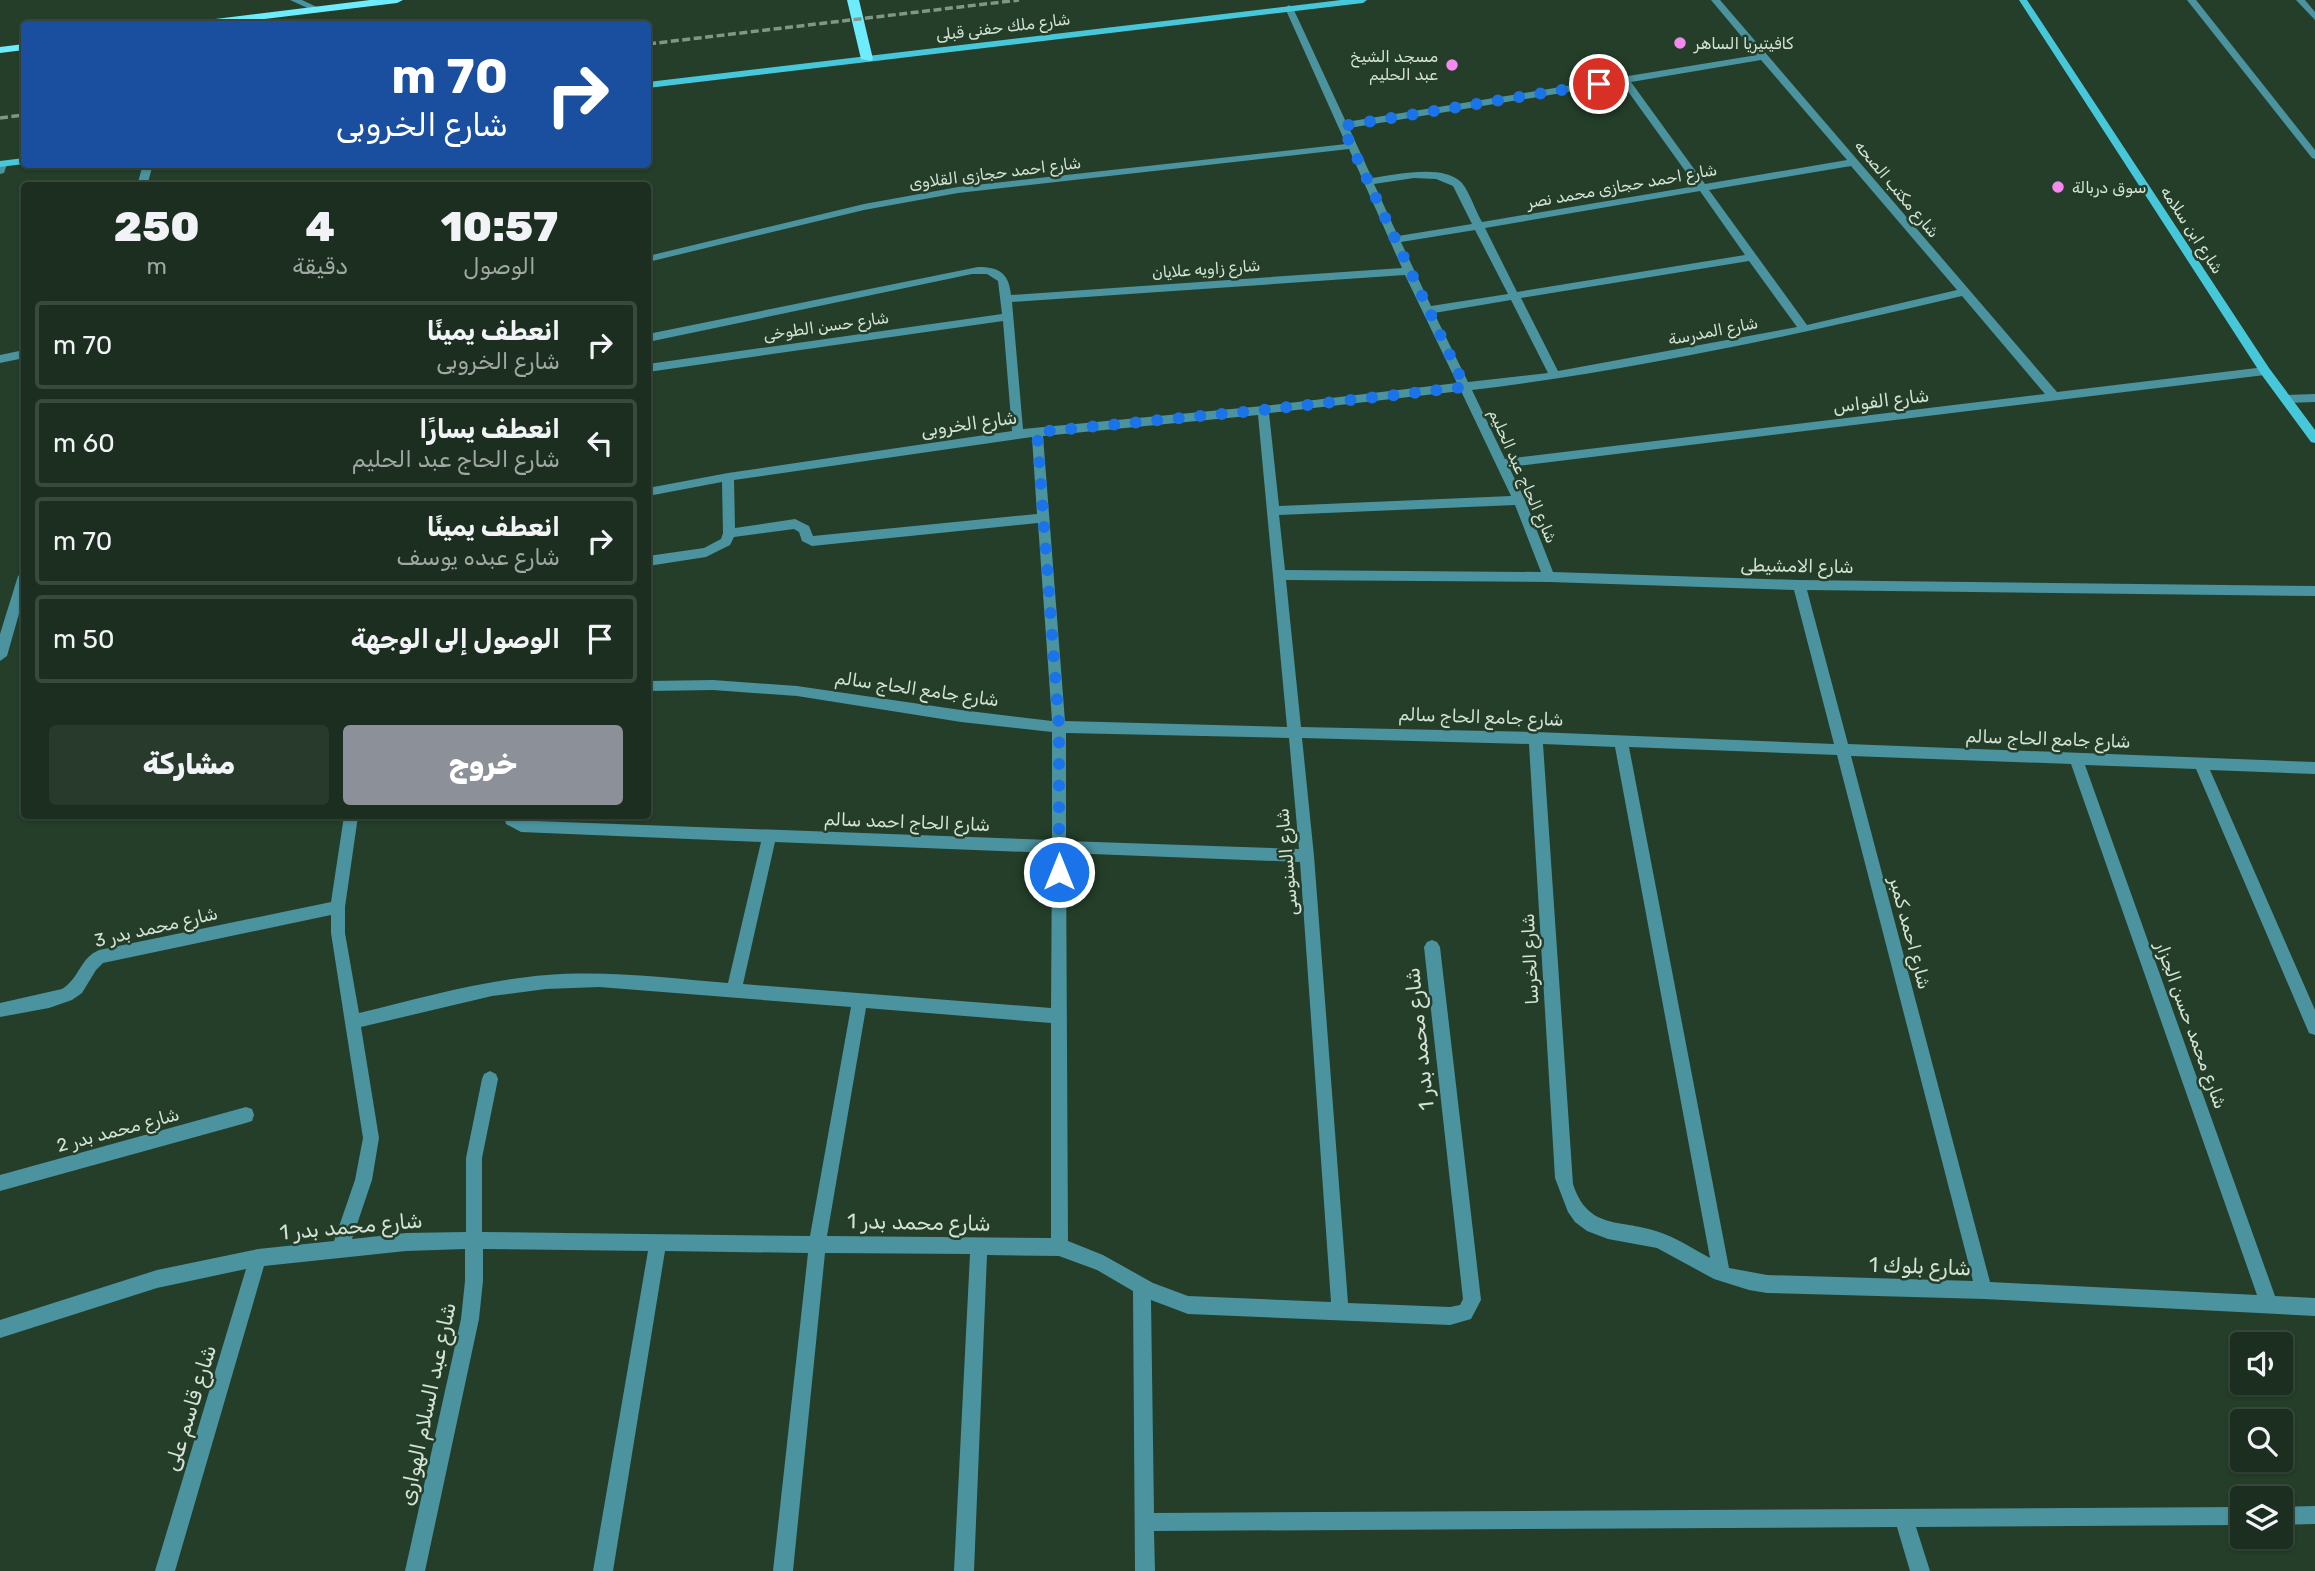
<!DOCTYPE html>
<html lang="ar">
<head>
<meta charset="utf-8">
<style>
  body { margin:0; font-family:Rubik,Vazirmatn,sans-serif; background:#283a2c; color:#f1f3f6; direction:rtl; height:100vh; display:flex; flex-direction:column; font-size:26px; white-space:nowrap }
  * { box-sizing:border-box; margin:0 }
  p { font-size:23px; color:#a0a8a4 }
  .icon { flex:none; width:38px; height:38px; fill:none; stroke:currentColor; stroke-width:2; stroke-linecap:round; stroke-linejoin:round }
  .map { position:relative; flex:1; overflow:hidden; direction:ltr }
  .side { position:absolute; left:21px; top:182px; width:630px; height:637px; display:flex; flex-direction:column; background:#1b2e1f; border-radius:7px; box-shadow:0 2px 5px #0004,0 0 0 2px #394a3d; direction:rtl }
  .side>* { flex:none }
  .banner { position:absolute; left:21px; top:21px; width:630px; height:147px; border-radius:7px; box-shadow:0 2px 5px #0004,0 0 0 2px #394a3d; direction:rtl; background:#1a4fa0; color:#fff; overflow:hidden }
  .buttons { position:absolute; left:2230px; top:1332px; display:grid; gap:14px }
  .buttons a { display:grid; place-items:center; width:63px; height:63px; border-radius:7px; background:#1b2e1f; box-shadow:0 2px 5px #0004,0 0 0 2px #394a3d; font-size:35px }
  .pin { position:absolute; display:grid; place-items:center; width:60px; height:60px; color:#fff; margin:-30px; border:4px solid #fff; border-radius:50%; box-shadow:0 2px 7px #0007 }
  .me { position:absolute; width:77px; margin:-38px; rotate:0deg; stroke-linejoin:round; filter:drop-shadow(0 0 5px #0008) }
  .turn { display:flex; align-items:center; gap:24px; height:147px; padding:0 28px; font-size:32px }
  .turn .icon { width:91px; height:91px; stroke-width:2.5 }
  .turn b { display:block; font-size:49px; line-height:60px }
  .eta { display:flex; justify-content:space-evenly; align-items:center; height:119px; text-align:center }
  .eta b { font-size:42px; font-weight:800; line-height:49px }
  .primary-button { display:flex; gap:14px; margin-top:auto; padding:14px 28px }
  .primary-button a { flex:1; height:80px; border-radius:7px; background:#8c9099; color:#fff; font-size:28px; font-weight:800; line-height:80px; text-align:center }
  .primary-button a+a { background:#283a2c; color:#f1f3f6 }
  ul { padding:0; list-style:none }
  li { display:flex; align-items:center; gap:21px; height:88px; margin:0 14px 10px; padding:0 14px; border:4px solid #394a3d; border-radius:7px }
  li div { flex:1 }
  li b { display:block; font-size:26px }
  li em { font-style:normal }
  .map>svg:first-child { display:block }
</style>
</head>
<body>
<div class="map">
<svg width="2315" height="1571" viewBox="0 0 2315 1571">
  <rect width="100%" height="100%" fill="#243e29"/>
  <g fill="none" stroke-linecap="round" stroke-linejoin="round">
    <g fill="#4a939f" fill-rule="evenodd">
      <polygon points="290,0 302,0 321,9 314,11"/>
      <path d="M 1711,0 L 1720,0 L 2057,392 L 2265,367 L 2271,371 L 2265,375 L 1509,467 L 1525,500 L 1553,572 L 1799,580 L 2315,586 L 2315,596 L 1807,590 L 1848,744 L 2315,762 L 2315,774 L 2210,770 L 2315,1010 L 2315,1035 L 2309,1033 L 2196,769 L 2085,765 L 2275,1296 L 2315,1298 L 2315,1316 L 1984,1299 L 1767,1293 L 1749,1290 L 1714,1279 L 1657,1248 L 1608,1239 L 1587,1231 L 1575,1222 L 1568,1212 L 1555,1178 L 1529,744 L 1302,738 L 1314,856 L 1348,1303 L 1450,1307 L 1460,1305 L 1463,1299 L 1424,947 L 1427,942 L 1432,940 L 1437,942 L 1440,947 L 1481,1300 L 1471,1319 L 1450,1325 L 1188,1314 L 1151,1300 L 1154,1513 L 2242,1507 L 2242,1525 L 1916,1527 L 1930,1571 L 1910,1571 L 1897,1527 L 1154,1531 L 1155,1571 L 1135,1571 L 1133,1291 L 1097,1270 L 1059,1256 L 987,1255 L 974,1571 L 954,1571 L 970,1254 L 825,1253 L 793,1571 L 773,1571 L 808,1253 L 665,1251 L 613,1571 L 593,1571 L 648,1251 L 483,1249 L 483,1281 L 479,1319 L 425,1571 L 405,1571 L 461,1319 L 465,1281 L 465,1249 L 406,1251 L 264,1266 L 175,1571 L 155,1571 L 246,1269 L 157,1288 L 0,1338 L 0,1320 L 157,1270 L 258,1249 L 334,1241 L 355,1180 L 363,1138 L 331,933 L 331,915 L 103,963 L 96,970 L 82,993 L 72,1000 L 49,1008 L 0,1017 L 0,1003 L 62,989 C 79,979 80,958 99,950 L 331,902 L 344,816 L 358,816 L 345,907 L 345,933 L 359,1013 C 421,998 483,980 547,975 C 607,970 668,978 728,983 L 761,842 L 521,832 L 506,824 L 504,816 C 516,816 523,820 536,821 L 1052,840 L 1052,732 L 961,722 L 797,696 L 713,690 L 648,691 L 648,681 L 713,680 L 797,686 L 961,710 L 1052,721 L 1038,523 L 812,546 L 802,541 L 799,532 L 794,529 L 734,537 L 730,545 L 706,557 L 648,566 L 648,556 L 704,548 L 721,539 L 723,533 L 722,482 L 648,496 L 648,488 L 728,473 L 1012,431 L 1003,321 L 648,372 L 648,364 L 1002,314 L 998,281 L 987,274 L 972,274 L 648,342 L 648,334 L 978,267 C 999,267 1009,273 1011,295 L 1402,268 L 1349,149 L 958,193 L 864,210 L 648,262 L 648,256 L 864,204 L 958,187 L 1346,144 L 1285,8 L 1289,5 L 1293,8 L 1346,122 L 1757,55 ZM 1761,60 L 1847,160 L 1705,184 L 1631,82 ZM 1622,83 L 1696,186 L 1482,222 C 1475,210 1470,193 1462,183 C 1444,163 1394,175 1372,178 L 1349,128 ZM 1851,166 L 1957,290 L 1807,325 L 1709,190 ZM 1414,178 L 1436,179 L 1453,186 L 1472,224 L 1398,236 L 1374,184 ZM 1700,191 L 1745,255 L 1517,292 L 1485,228 ZM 1475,230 L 1508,294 L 1431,306 L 1401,242 ZM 1749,261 L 1797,327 L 1558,371 L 1521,298 ZM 1405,275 L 1457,383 L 1263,406 L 1023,429 L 1012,302 ZM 1962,296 L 2045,394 L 1505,459 L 1472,390 C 1637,370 1800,334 1962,296 ZM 1511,300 L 1548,373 L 1468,382 L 1434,313 ZM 1461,391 L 1511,496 L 1279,506 L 1269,413 ZM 1258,415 L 1287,727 L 1065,721 L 1043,436 ZM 1032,437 L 1037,514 L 813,536 L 809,526 L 795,519 L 735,528 L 734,480 ZM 1515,505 L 1541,572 L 1285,570 L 1279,515 ZM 1286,580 L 1549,582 L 1794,590 L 1834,744 L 1536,732 L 1301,727 ZM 1066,733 L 1289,738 L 1299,849 L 1066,841 ZM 1543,744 L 1615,747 L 1710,1258 C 1692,1248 1675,1237 1656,1231 C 1619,1219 1588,1230 1573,1184 ZM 1629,747 L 1837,755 L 1973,1281 L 1767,1275 L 1729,1268 ZM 1851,756 L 2071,764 L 2257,1295 L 1990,1282 ZM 775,842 L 1052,853 L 1051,1008 L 743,984 ZM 1066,853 L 1300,862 L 1331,1302 L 1188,1296 L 1153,1283 L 1103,1255 L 1068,1241 ZM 599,987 L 851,1007 L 810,1236 L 482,1232 L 482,1158 L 498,1079 L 496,1074 L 490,1071 L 484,1074 L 482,1079 L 466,1158 L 466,1232 L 406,1233 L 352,1239 L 372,1180 L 379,1138 L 361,1027 L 492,996 L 546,989 ZM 866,1008 L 1051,1023 L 1051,1238 L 827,1236 Z"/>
      <polygon points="2187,0 2196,0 2315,150 2315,159 2312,158"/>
      <polygon points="2296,0 2305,0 2315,12 2315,20"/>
      <polygon points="0,162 7,164 4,173 0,174"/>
      <polygon points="143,164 153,164 147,186 137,186"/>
      <polygon points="584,181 588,182 589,186 579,186"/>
      <polygon points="24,350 24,358 0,363 0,355"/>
      <polygon points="2315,394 2315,402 2286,403 2280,399 2286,395"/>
      <polygon points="24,571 24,596 7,656 0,661 0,634 18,576"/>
      <polygon points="246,1107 252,1109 254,1115 252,1121 246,1123 0,1191 0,1175"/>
      <polygon points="2315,1506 2315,1524 2280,1525 2280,1507"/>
    </g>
    <g fill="#46c7da" fill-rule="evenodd">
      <polygon points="1341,0 1367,0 1363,3 648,88 648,82"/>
      <polygon points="2019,0 2027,0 2269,368 2315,430 2315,443 2311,442 2261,374"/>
      <polygon points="24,158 24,164 0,167 0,161"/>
    </g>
    <g fill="#6febfe" fill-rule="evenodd">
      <polygon points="370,0 403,0 397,3 223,24 193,24 199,21"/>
      <polygon points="847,0 859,0 873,59 871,61 861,59"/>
      <polygon points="24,44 24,50 0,53 0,47"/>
    </g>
    <g stroke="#819685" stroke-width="3.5" stroke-dasharray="8 3.5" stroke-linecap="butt">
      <polyline points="648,44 1019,0"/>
      <polyline points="0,118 24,115"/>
    </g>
  </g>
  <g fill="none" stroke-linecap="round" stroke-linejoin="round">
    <polyline stroke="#1a73e8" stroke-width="12" stroke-dasharray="0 21.6" points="1059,872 1059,727 1037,432 1263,410 1465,387 1342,126 1599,84"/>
  </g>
  <g fill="#f589ef" stroke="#243e29" stroke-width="2.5">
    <circle cx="1680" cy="43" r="7"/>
    <circle cx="1452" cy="65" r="7"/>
    <circle cx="2058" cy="187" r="7"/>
  </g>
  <g text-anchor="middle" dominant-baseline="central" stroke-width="5" stroke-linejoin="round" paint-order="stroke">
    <g font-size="16" fill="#d4e3d6" stroke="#243e29">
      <text transform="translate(1003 27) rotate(-7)">شارع ملك حفنى قبلى</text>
      <text transform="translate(995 173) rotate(-7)">شارع احمد حجازى القلاوى</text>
      <text transform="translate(1622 186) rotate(-10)">شارع احمد حجازى محمد نصر</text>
      <text transform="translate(1897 189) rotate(50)">شارع مكتب الصحه</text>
      <text transform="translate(2192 230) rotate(57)">شارع ابن سلامه</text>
      <text transform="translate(1206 269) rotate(-4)">شارع زاويه علايان</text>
      <text transform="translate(826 326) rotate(-8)">شارع حسن الطوخى</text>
      <text transform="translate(1713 331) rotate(-11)">شارع المدرسة</text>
      <text transform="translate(1523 476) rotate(66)">شارع الحاج عبد الحليم</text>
    </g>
    <g font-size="16" fill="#d4e3d6" stroke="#243e29" text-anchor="start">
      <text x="1694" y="43">كافيتيريا الساهر</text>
      <text x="1438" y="56" text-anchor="end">مسجد الشيخ<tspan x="1438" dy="18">عبد الحليم</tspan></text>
      <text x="2072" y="187">سوق دربالة</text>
    </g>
    <g font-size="18" fill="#d4e3d6" stroke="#243e29">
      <text transform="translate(1881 401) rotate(-7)">شارع الفواس</text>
      <text transform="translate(969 424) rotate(-8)">شارع الخروبى</text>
      <text transform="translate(1797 566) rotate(1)">شارع الامشيطى</text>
      <text transform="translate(917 689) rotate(8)">شارع جامع الحاج سالم</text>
      <text transform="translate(1481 717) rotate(2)">شارع جامع الحاج سالم</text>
      <text transform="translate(2048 739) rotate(2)">شارع جامع الحاج سالم</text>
      <text transform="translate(907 822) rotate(2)">شارع الحاج احمد سالم</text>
      <text transform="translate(1287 862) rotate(-95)">شارع السنوسى</text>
      <text transform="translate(156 927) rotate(-13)">شارع محمد بدر 3</text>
      <text transform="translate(1910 933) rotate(75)">شارع احمد كمبر</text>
      <text transform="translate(1530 959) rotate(-93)">شارع الخرسا</text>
      <text transform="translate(2191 1025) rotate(70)">شارع محمد حسن الجزار</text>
      <text transform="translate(118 1130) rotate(-15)">شارع محمد بدر 2</text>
    </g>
    <g font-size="21" fill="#d4e3d6" stroke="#243e29">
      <text transform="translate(1419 1039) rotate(-96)">شارع محمد بدر 1</text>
      <text transform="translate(919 1222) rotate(1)">شارع محمد بدر 1</text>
      <text transform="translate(351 1226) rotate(-5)">شارع محمد بدر 1</text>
      <text transform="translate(1920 1266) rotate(2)">شارع بلوك 1</text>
      <text transform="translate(427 1404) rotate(-78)">شارع عبد السلام الهوارى</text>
      <text transform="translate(190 1408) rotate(-73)">شارع قاسم على</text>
    </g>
  </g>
</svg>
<div class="buttons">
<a><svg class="icon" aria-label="sound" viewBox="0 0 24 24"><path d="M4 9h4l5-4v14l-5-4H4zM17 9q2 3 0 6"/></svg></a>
<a><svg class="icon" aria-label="search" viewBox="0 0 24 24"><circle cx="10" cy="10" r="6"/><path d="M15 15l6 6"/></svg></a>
<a><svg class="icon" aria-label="layers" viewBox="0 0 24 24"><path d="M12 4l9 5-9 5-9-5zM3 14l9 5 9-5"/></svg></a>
</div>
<div class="pin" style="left:1599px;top:84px;background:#d93025"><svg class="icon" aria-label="arrive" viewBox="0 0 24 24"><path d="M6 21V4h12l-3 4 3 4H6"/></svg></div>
<svg class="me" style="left:1059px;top:872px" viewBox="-20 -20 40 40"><circle r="17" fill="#1a73e8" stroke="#fff" stroke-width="3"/><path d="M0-11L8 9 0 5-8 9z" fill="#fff"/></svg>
<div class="banner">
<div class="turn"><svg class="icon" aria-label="right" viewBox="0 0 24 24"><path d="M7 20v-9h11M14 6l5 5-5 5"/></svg><div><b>70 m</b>شارع الخروبى</div></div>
</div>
<section class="side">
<div class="eta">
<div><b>10:57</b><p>الوصول</p></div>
<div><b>4</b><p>دقيقة</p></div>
<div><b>250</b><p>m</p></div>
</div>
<ul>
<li><svg class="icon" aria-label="right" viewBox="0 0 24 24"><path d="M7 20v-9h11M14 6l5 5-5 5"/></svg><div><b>انعطف يمينًا</b><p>شارع الخروبى</p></div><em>70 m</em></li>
<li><svg class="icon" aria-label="left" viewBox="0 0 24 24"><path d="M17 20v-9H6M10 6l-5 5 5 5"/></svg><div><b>انعطف يسارًا</b><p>شارع الحاج عبد الحليم</p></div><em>60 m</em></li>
<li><svg class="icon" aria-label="right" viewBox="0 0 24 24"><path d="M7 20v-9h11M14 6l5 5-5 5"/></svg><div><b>انعطف يمينًا</b><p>شارع عبده يوسف</p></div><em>70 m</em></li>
<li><svg class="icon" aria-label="arrive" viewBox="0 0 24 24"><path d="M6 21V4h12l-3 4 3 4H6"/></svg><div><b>الوصول إلى الوجهة</b></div><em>50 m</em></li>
</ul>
<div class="primary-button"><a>خروج</a><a>مشاركة</a></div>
</section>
</div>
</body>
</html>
